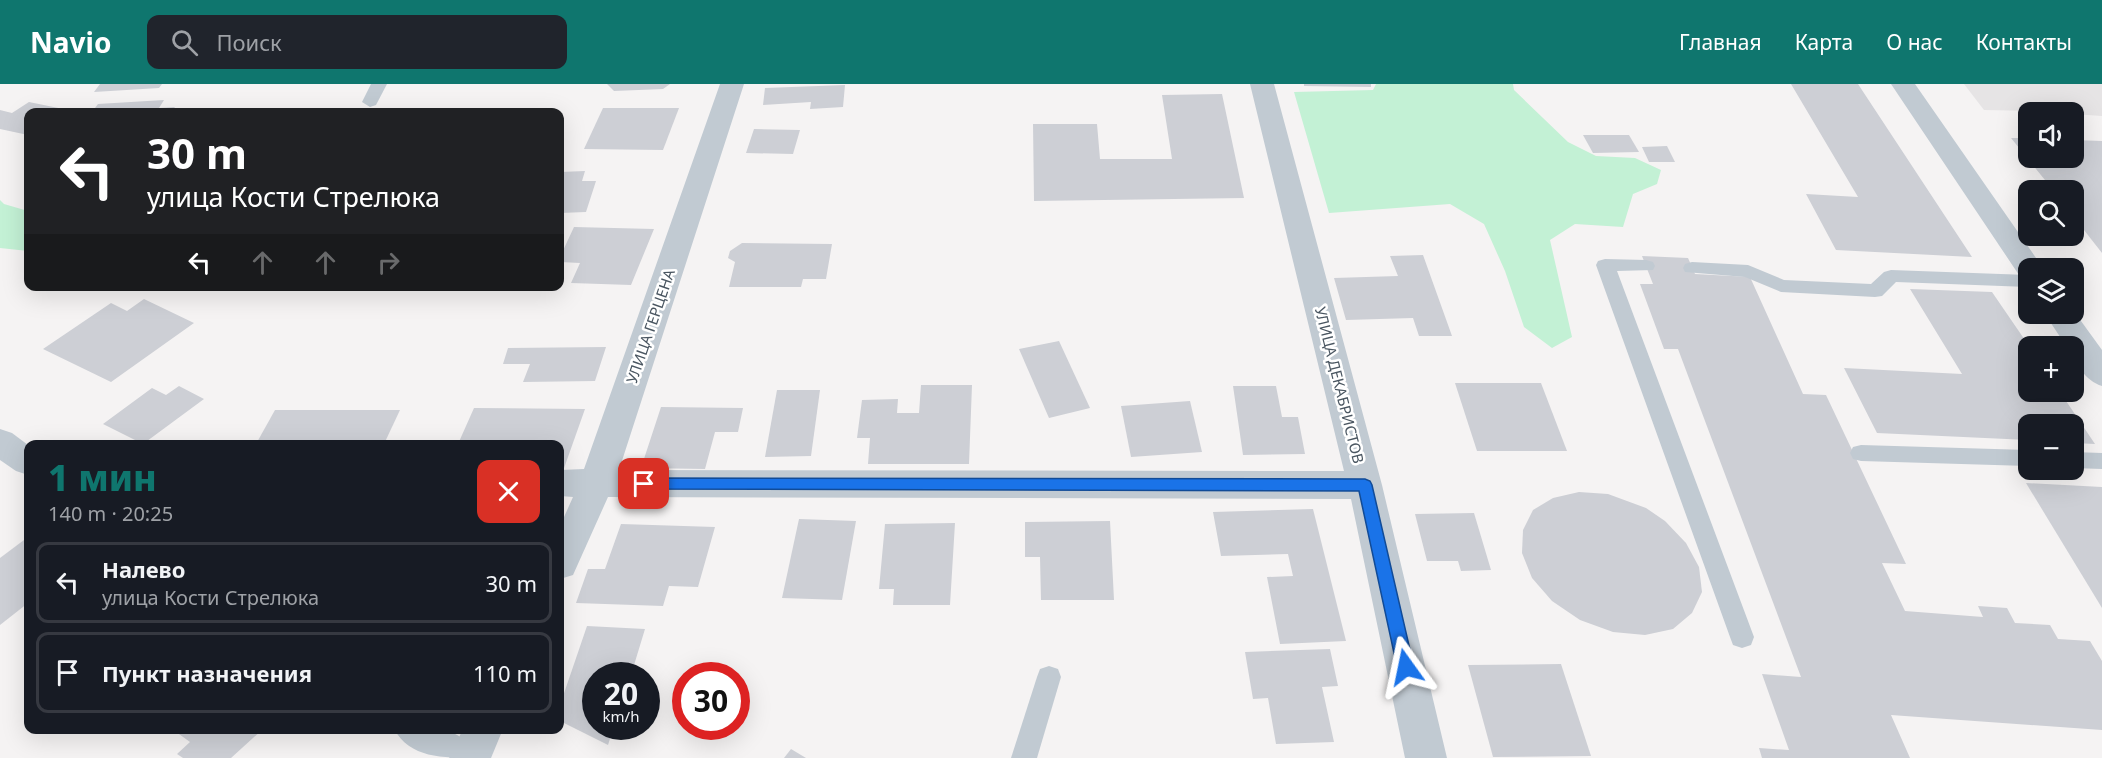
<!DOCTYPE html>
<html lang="ru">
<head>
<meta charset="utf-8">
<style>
  body { margin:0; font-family:"Noto Sans",sans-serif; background:#20242c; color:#f1f3f6; height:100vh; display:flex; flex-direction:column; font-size:22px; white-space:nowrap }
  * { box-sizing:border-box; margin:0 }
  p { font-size:20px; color:#9ea1a6 }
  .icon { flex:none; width:33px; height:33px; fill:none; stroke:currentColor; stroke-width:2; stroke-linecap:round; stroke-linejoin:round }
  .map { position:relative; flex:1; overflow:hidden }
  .details { position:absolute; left:24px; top:356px; width:540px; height:294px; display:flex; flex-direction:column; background:#171b24; border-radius:12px; box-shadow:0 6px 24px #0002 }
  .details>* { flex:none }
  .hud { position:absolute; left:24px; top:24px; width:540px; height:183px; border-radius:12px; box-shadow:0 6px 24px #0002; background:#202124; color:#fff; overflow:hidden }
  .fabs { position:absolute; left:2018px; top:18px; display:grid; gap:12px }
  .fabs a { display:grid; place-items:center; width:66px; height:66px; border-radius:12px; background:#171b24; box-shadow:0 6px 24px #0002; font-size:30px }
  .speed { position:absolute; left:582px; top:578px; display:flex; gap:12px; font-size:30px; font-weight:700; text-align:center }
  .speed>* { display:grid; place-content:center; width:78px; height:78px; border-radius:50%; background:#171b24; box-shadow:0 6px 24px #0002; line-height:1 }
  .speed small { font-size:15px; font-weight:400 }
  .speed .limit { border:9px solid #d22; background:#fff; color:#111 }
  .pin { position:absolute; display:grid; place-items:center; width:51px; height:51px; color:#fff; margin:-26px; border-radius:12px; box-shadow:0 3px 9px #0006 }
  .me { position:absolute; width:66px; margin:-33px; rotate:348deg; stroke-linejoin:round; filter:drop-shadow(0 0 4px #0008) }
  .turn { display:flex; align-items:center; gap:21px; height:126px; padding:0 24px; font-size:27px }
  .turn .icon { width:78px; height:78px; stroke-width:2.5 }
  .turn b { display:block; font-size:42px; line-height:51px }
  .lanes { display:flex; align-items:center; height:57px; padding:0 24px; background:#0003; justify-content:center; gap:30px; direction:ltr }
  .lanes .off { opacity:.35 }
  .round { display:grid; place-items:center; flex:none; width:63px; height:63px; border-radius:12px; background:#20242c }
  .headline { display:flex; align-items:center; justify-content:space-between; height:102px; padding:0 24px }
  h1 { font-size:36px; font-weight:800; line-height:45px; color:#0f766e }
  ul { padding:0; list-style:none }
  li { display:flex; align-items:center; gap:18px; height:81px; margin:0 12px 9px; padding:0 12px; border:3px solid #363941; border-radius:12px }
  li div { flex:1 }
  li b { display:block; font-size:22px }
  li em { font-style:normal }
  header { display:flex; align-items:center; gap:36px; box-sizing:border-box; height:84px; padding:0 30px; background:#0f766e; color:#fff }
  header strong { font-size:28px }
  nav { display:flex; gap:33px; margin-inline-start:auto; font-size:21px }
  .search { width:420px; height:54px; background:#20242c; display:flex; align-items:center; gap:15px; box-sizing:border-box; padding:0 21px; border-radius:12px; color:#9ea1a6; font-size:22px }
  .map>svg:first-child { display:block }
</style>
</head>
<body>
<header>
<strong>Navio</strong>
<div class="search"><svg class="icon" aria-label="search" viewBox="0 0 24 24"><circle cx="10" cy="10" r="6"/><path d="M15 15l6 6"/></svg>Поиск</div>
<nav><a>Главная</a><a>Карта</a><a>О нас</a><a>Контакты</a></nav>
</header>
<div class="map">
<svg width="2102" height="674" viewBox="0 0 2102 674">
  <rect width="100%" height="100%" fill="#f5f3f3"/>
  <polygon fill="#e6e4e5" points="1964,0 2102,0 2102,32 2073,30 2073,28 1984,26"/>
  <g fill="#c3f1d5">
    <polygon points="1376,0 1513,0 1514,6 1568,58 1596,72 1635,74 1661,86 1657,100 1633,110 1623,143 1575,140 1550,156 1572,253 1552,264 1524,243 1505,187 1484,140 1450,120 1329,129 1294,8 1373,6"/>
    <polygon points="0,116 4,120 28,127 28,167 0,164"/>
  </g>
  <g fill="#cdcfd5">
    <polygon points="100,0 162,0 159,4 94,8"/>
    <polygon points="607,0 670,0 663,5 614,7"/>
    <polygon points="1304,0 1371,0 1371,3 1304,2"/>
    <polygon points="1791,0 1858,0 1972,173 1836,166 1806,110 1858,113"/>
    <polygon points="845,1 843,23 810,25 811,18 763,21 765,4"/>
    <polygon points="1222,10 1244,114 1034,117 1033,40 1097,40 1100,75 1172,75 1162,11"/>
    <polygon points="164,16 159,24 175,23 171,28 92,28 98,20"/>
    <polygon points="29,18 68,26 65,28 28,28 28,51 0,45 0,26 12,29"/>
    <polygon points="603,24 679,24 663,66 584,65"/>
    <polygon points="754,45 800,46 793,70 746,69"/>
    <polygon points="1583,51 1629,51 1639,68 1593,69"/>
    <polygon points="2011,54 2028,54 2028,74 2073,74 2073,56 2102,57 2102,169 2073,132 2073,106 2053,106"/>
    <polygon points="1667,62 1675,78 1649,78 1642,63"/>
    <polygon points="585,87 582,97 596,97 586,128 560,129 560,88"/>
    <polygon points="574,143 654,145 631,201 571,199 580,179 560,178 560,173"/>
    <polygon points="742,159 832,160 826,195 803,195 801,203 729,203 735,178 728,174 730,167"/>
    <polygon points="1423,171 1452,252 1419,252 1413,234 1346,236 1334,194 1398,192 1390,172"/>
    <polygon points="1642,172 1688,174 1695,190 1750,193 1803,310 1826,311 1906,480 1882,479 1905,527 1983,533 1978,522 2007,524 2015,539 2050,541 2058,555 2090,557 2102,577 2102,646 1891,631 1910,674 1762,674 1759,664 1789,666 1762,590 1801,593 1678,265 1664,265 1640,200 1653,200"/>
    <polygon points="1910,205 1992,208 2029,262 2028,308 2060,308 2095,360 2073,359 2073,340 2028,340 2028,356 1877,349 1844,284 1962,290"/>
    <polygon points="144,215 194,239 111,298 43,265 111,219 127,227"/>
    <polygon points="1059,257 1090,324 1049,334 1019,265"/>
    <polygon points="606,263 595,297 523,298 530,280 503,280 508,264"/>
    <polygon points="1455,299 1541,299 1567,367 1477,367"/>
    <polygon points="921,301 972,301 969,380 868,380 870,354 857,354 862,316 898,315 897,329 919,329"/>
    <polygon points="179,302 204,315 143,360 103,340 152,304 166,311"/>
    <polygon points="1233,302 1276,302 1282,333 1298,333 1305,370 1243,371"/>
    <polygon points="777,306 820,306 811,372 765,373"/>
    <polygon points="1190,317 1202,368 1131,373 1121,322"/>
    <polygon points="661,323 743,324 738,348 715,348 705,385 641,384"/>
    <polygon points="474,324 585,325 563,387 560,387 560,360 458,360"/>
    <polygon points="275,326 400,326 384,360 256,360"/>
    <polygon points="189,356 245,357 243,360 187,360"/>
    <polygon points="2026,399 2102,403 2102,524"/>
    <polygon points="1579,408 1608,410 1646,424 1665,437 1686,459 1699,483 1702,508 1692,529 1673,545 1645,551 1613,548 1580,536 1552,517 1532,494 1522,469 1523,446 1533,426 1553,414"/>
    <polygon points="1313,425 1346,557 1280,560 1267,493 1293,492 1288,470 1221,472 1213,428"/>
    <polygon points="1474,429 1491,486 1461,487 1458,477 1427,477 1415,430"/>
    <polygon points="799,435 856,437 842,516 782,514"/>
    <polygon points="1110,437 1114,516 1041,516 1040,473 1025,473 1025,438"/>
    <polygon points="955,439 950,521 893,521 894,505 879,505 885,440"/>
    <polygon points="621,440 715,443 698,503 669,502 663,522 576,519 588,485 605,485"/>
    <polygon points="28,453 28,519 0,541 0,474"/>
    <polygon points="587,542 645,545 631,591 596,591 596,642 614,642 608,661 560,637 560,621"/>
    <polygon points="1330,565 1338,602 1322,603 1334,658 1276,660 1268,614 1253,615 1245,568"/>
    <polygon points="1561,580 1591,672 1493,673 1468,581"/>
    <polygon points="172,645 263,645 231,674 183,674 177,670 190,658"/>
    <polygon points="791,665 806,674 784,674"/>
  </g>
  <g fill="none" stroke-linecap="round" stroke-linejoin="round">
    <g fill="#c1cad2" fill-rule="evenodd">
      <polygon points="371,0 387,0 376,21 370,23 362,18"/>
      <polygon points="1605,175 1646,176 1653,178 1655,182 1653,186 1617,187 1754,553 1751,561 1742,564 1733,561 1730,553 1596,181 1598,177"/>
      <polygon points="1692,178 1748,181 1784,196 1871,200 1884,188 1891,186 2028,191 2028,203 1896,198 1882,212 1875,213 1781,208 1745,193 1685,188 1683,184 1685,180"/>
      <polygon points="1861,361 2028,366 2028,382 1861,377 1853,375 1850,369 1853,363"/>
      <polygon points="2073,368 2102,369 2102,385 2073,384"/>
      <polygon points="1049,582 1058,585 1061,593 1037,674 1011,674 1037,593 1040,585"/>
    </g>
    <g fill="#c1cad2" fill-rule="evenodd">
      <polygon points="720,0 744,0 619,386 1344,387 1250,0 1274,0 1382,401 1447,674 1405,674 1351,415 608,413 573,491 560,495 560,442 573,413 560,412 560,386 584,385"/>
      <polygon points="463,645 503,645 491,674 449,674"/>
    </g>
    <g fill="#c1cad2" fill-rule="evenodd">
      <polygon points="1891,0 1915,0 2043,184 2028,184 2028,194 2019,191"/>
      <path d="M 2073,226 L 2102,266 L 2102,302 C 2086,297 2073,279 2073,262 L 2066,262 L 2045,230 L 2073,230 Z"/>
      <polygon points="0,345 12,349 28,361 28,391 16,387 0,376"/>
      <path d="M 394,645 C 428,645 460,637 477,674 C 442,674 410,674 394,645 Z"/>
    </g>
  </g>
  <polygon fill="#1a73e8" stroke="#114b97" stroke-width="1.5" points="644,394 1365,395 1370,397 1372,401 1414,583 1411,588 1406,590 1400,588 1397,583 1359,407 644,405 638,404 636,400 638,396"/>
  <g text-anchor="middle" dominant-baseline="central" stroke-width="5" stroke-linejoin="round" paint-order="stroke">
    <g font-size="15" fill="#4a5661" stroke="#fff">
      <text transform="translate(650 242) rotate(-71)">УЛИЦА ГЕРЦЕНА</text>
      <text transform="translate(1340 301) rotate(76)">УЛИЦА ДЕКАБРИСТОВ</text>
    </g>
  </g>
</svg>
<div class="fabs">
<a><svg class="icon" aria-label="sound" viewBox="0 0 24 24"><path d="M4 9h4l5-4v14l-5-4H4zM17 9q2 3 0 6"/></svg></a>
<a><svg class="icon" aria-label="search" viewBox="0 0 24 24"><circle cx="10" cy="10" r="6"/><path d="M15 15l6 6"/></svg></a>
<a><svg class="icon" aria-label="layers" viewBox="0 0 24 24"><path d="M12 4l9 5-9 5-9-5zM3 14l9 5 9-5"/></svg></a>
<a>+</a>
<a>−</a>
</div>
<div class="speed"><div>20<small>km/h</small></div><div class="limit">30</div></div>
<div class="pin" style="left:644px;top:400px;background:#d93025"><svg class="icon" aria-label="arrive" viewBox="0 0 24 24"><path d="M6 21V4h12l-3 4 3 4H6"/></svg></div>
<svg class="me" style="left:1406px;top:583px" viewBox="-20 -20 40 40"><path d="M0-17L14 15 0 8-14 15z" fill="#1a73e8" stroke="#fff" stroke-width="4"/></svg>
<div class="hud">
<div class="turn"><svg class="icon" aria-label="left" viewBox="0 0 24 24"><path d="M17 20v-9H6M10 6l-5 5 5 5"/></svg><div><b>30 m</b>улица Кости Стрелюка</div></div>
<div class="lanes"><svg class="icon" aria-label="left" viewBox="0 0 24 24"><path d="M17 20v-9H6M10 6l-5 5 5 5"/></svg><svg class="icon off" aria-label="ahead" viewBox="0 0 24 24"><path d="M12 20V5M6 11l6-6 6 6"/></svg><svg class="icon off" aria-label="ahead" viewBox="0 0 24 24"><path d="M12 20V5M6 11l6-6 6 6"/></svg><svg class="icon off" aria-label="right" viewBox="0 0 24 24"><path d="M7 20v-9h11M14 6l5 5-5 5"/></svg></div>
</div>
<section class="details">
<div class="headline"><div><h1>1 мин</h1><p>140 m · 20:25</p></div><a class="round" style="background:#d93025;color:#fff"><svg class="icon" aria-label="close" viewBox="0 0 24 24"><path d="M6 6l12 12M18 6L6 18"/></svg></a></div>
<ul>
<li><svg class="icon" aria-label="left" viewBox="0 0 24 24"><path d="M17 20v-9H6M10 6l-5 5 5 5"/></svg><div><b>Налево</b><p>улица Кости Стрелюка</p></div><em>30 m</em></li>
<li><svg class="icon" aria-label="arrive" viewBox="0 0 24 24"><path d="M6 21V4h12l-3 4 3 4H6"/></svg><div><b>Пункт назначения</b></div><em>110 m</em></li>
</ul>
</section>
</div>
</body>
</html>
